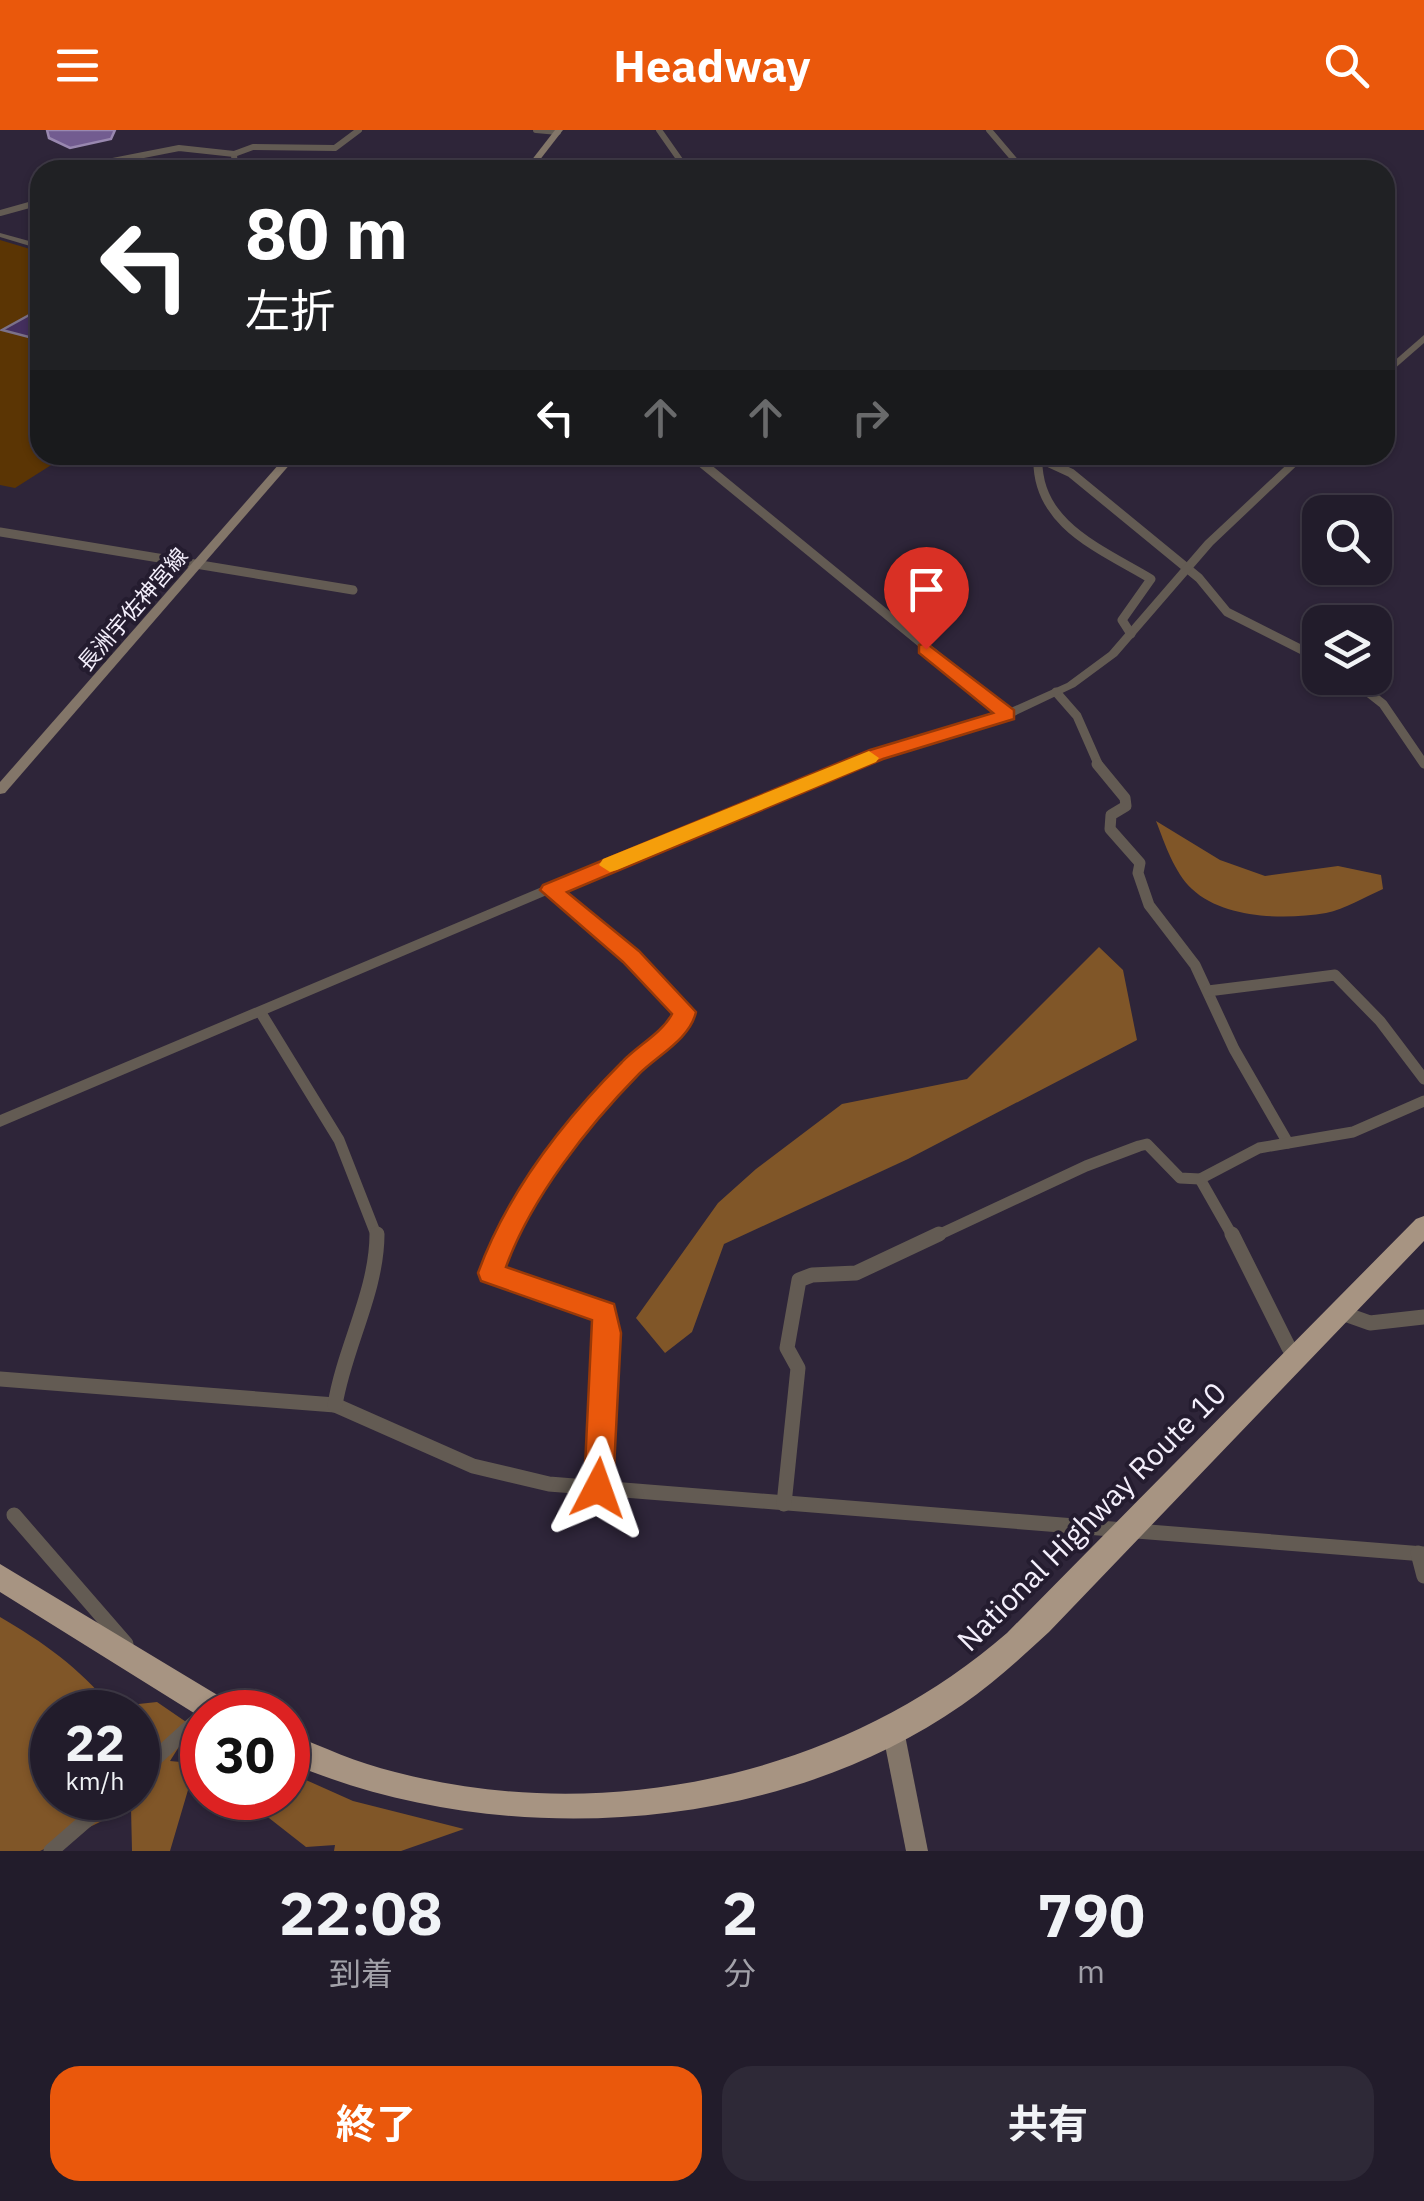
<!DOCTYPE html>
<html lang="ja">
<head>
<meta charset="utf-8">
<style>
  body { margin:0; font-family:"IBM Plex Sans","Noto Sans JP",sans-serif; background:#2e2937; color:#f1f3f6; height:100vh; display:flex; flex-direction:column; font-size:38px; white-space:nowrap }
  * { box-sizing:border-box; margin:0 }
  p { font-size:32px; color:#a2a1a9 }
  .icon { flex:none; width:55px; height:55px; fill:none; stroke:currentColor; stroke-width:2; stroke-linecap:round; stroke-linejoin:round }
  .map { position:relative; height:1721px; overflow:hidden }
  .drawer { display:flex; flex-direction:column; background:#221c2b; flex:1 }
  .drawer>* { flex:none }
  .guide { position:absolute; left:30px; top:30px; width:1365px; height:305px; border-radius:30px; box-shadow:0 2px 8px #0004,0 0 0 2px #3f3a47; background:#202124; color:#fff; overflow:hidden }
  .fabs { position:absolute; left:1302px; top:365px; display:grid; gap:20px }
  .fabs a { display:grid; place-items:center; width:90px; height:90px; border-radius:20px; background:#221c2b; box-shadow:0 2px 8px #0004,0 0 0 2px #3f3a47; font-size:50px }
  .speed { position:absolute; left:30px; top:1560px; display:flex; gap:20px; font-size:50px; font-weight:700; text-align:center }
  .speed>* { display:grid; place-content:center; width:130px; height:130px; border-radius:50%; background:#221c2b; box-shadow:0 2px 8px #0004,0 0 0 2px #3f3a47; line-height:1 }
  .speed small { font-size:25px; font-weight:400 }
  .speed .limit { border:15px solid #d22; background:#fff; color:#111 }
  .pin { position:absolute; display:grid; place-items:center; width:85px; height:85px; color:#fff; margin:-102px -42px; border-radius:50% 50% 50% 0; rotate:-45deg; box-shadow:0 0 10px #0007 }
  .pin .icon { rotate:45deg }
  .me { position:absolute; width:110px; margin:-55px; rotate:4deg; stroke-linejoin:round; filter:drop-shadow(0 0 8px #0008) }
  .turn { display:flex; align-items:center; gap:35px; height:210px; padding:0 50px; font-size:45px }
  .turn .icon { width:130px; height:130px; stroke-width:2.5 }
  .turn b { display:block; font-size:70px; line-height:85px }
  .lanes { display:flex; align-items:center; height:95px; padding:0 50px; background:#0003; justify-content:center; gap:50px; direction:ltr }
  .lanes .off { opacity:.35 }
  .eta { display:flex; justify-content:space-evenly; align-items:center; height:170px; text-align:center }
  .eta b { font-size:60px; font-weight:700; line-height:70px }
  .cta { display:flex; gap:20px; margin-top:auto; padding:20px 50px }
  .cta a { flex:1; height:115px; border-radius:30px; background:#ea580c; color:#fff; font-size:40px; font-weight:700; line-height:115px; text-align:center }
  .cta a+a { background:#2e2937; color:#f1f3f6 }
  header { display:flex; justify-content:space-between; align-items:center; height:130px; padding:0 50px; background:#ea580c; color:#fff; font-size:45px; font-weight:700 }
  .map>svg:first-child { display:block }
</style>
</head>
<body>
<header><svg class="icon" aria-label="menu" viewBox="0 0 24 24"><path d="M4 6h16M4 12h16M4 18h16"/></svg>Headway<svg class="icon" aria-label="search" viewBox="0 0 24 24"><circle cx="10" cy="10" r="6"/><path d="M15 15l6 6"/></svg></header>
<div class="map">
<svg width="1424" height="1721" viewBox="0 0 1424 1721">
  <rect width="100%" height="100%" fill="#2e2539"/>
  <polygon fill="#5b3504" points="0,110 40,122 40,325 67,325 15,358 0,355"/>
  <g fill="#805628" fill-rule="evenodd">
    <path d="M 1156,691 L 1220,730 L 1265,746 L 1338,736 L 1381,745 L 1383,759 C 1365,767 1345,779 1326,783 C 1285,790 1224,789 1192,759 C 1174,742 1165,714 1156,691 Z"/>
    <polygon points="1099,817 1123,840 1137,910 908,1029 724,1114 692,1202 665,1223 636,1188 718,1073 756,1039 842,974 967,949"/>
    <path d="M 0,1487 C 43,1512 80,1538 111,1577 L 157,1572 L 192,1596 L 170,1631 L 202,1634 L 202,1661 L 188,1660 L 170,1721 L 132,1721 L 131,1677 L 40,1721 L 0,1721 ZM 52,1582 L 138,1582 L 138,1668 L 52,1668 Z"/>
    <polygon points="288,1642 353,1671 464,1699 401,1721 334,1721 335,1715 306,1717 269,1688 226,1668 288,1668"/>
  </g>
  <polygon fill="#725c90" stroke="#9988b0" stroke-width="2.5" points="47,0 115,0 111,9 70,18 49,8"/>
  <polygon fill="#442f5e" stroke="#7b7189" stroke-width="2.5" points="40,179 40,210 2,200"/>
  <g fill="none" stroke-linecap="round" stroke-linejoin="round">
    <g stroke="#635b53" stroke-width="6">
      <polyline points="536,0 558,2"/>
      <polyline points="659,0 687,40"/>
      <polyline points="989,0 1023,40"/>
      <polyline points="234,24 235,40"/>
      <polyline points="67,40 179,18 234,24 253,17 335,18 359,0"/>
      <polyline points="0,83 40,72"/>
    </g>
    <g stroke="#635b53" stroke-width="9">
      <polyline points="692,325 1008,584"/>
      <polyline points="1032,325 1071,343 1199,448 1227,482 1320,529"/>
      <path d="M 1038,327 C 1035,394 1101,419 1151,449 L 1122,490 L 1131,504"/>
      <polyline points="0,402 353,460"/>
      <polyline points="1350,548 1383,574 1424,634"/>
      <polyline points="1056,562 1077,586 1099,636"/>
    </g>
    <g stroke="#635b53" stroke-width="11">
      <polyline points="1097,634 1125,668 1126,676 1111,685 1110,699 1140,733 1138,743 1149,775 1195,835 1234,919 1288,1013"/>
      <polyline points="1208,861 1335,845 1380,891 1424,949"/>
      <polyline points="261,883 339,1010 377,1107"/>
      <polyline points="1200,1049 1233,1107"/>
      <path d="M 506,1107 C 550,1022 612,956 682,892 L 684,882 L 631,827 L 551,760"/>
      <polyline points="934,1107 1086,1036 1139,1016 1147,1014 1180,1048 1200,1049 1259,1018 1353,1002 1424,971"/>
    </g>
    <g stroke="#635b53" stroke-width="15">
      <polyline points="507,1104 491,1143 604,1183 608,1203 599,1358"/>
      <polyline points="1232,1104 1289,1218 1299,1224"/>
      <polyline points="1339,1182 1370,1193 1424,1187"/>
      <polyline points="0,1249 335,1275 473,1336 549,1354 1424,1424"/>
      <path d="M 335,1275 C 344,1218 377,1162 377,1104"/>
      <polyline points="784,1374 798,1238 787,1218 799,1150 812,1145 856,1143 939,1104"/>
      <polyline points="14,1385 126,1514"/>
      <polyline points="1418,1423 1424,1446"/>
      <polyline points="138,1644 202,1586"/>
      <polyline points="51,1721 112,1668"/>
    </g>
    <g fill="#635b53" fill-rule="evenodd">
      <polygon points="0,103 40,114 40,119 0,107"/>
      <polygon points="1424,205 1424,213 1385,247 1385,239"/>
      <polygon points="1297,325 1308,325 1213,415 1117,526 1075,557 1012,587 881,628 721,691 0,997 0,985 713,685 873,622 1004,581 1067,553 1109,522 1205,411"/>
    </g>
    <g fill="#837669" fill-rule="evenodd">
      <polygon points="555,0 563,0 532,40 524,40"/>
      <polygon points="287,325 298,325 5,663 0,664 0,652"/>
      <polygon points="893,1589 901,1592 904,1600 928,1721 906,1721 882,1600 885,1592"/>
    </g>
    <g fill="#a79482" fill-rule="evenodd">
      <path d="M 1424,1086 L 1424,1111 L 1049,1502 C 1021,1528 993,1553 962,1575 C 773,1707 494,1721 288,1632 L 288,1603 C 323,1617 357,1633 395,1642 C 605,1697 843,1646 1007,1503 L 1416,1089 Z"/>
      <polygon points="0,1434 229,1572 233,1582 202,1582 202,1588 0,1462"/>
    </g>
  </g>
  <path fill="#ea580c" stroke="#983908" stroke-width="2.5" d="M 926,513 L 1014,580 L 1014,589 L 883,629 L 567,762 L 639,821 L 696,882 C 690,909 658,925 639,944 C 588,996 531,1068 506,1137 L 614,1174 L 621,1203 L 613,1358 L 609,1368 L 598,1372 L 588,1368 L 584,1358 L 592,1190 L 481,1151 L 478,1143 C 507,1063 562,992 622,932 C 637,916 662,903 672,884 L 623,832 L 540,760 L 543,755 L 870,620 L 993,583 L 919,523 L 919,515 Z"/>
  <polygon fill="#f59e0b" points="869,621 879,628 876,632 617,740 610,742 599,735 603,729"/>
  <g text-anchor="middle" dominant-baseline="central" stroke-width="8" stroke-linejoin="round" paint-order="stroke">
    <g font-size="22" fill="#f3eefb" stroke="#241c2f">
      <text transform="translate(132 479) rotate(-49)">長洲宇佐神宮線</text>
    </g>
    <g font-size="30" fill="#f3eefb" stroke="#241c2f">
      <text transform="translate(1091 1386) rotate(-45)">National Highway Route 10</text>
    </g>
  </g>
</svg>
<div class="fabs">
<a><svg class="icon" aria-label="search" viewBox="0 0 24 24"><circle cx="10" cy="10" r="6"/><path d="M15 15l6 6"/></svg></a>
<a><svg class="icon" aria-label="layers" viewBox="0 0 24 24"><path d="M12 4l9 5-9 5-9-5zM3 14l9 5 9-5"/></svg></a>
</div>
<div class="speed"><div>22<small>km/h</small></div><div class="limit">30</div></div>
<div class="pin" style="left:926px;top:519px;background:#d93025"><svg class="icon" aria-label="arrive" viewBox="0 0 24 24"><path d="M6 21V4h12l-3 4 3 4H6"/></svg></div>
<svg class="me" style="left:598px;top:1358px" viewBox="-20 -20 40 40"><path d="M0-17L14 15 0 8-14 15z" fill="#ea580c" stroke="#fff" stroke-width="4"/></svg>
<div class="guide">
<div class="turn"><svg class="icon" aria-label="left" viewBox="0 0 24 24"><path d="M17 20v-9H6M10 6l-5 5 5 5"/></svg><div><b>80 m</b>左折</div></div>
<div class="lanes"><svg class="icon" aria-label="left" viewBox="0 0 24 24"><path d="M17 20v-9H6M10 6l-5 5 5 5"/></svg><svg class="icon off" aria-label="ahead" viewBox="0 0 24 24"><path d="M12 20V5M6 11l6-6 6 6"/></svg><svg class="icon off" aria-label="ahead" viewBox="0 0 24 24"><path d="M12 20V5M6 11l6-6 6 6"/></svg><svg class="icon off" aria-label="right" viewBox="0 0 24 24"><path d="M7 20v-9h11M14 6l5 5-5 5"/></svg></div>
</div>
</div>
<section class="drawer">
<div class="eta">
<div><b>22:08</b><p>到着</p></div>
<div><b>2</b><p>分</p></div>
<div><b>790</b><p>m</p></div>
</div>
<div class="cta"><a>終了</a><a>共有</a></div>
</section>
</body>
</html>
